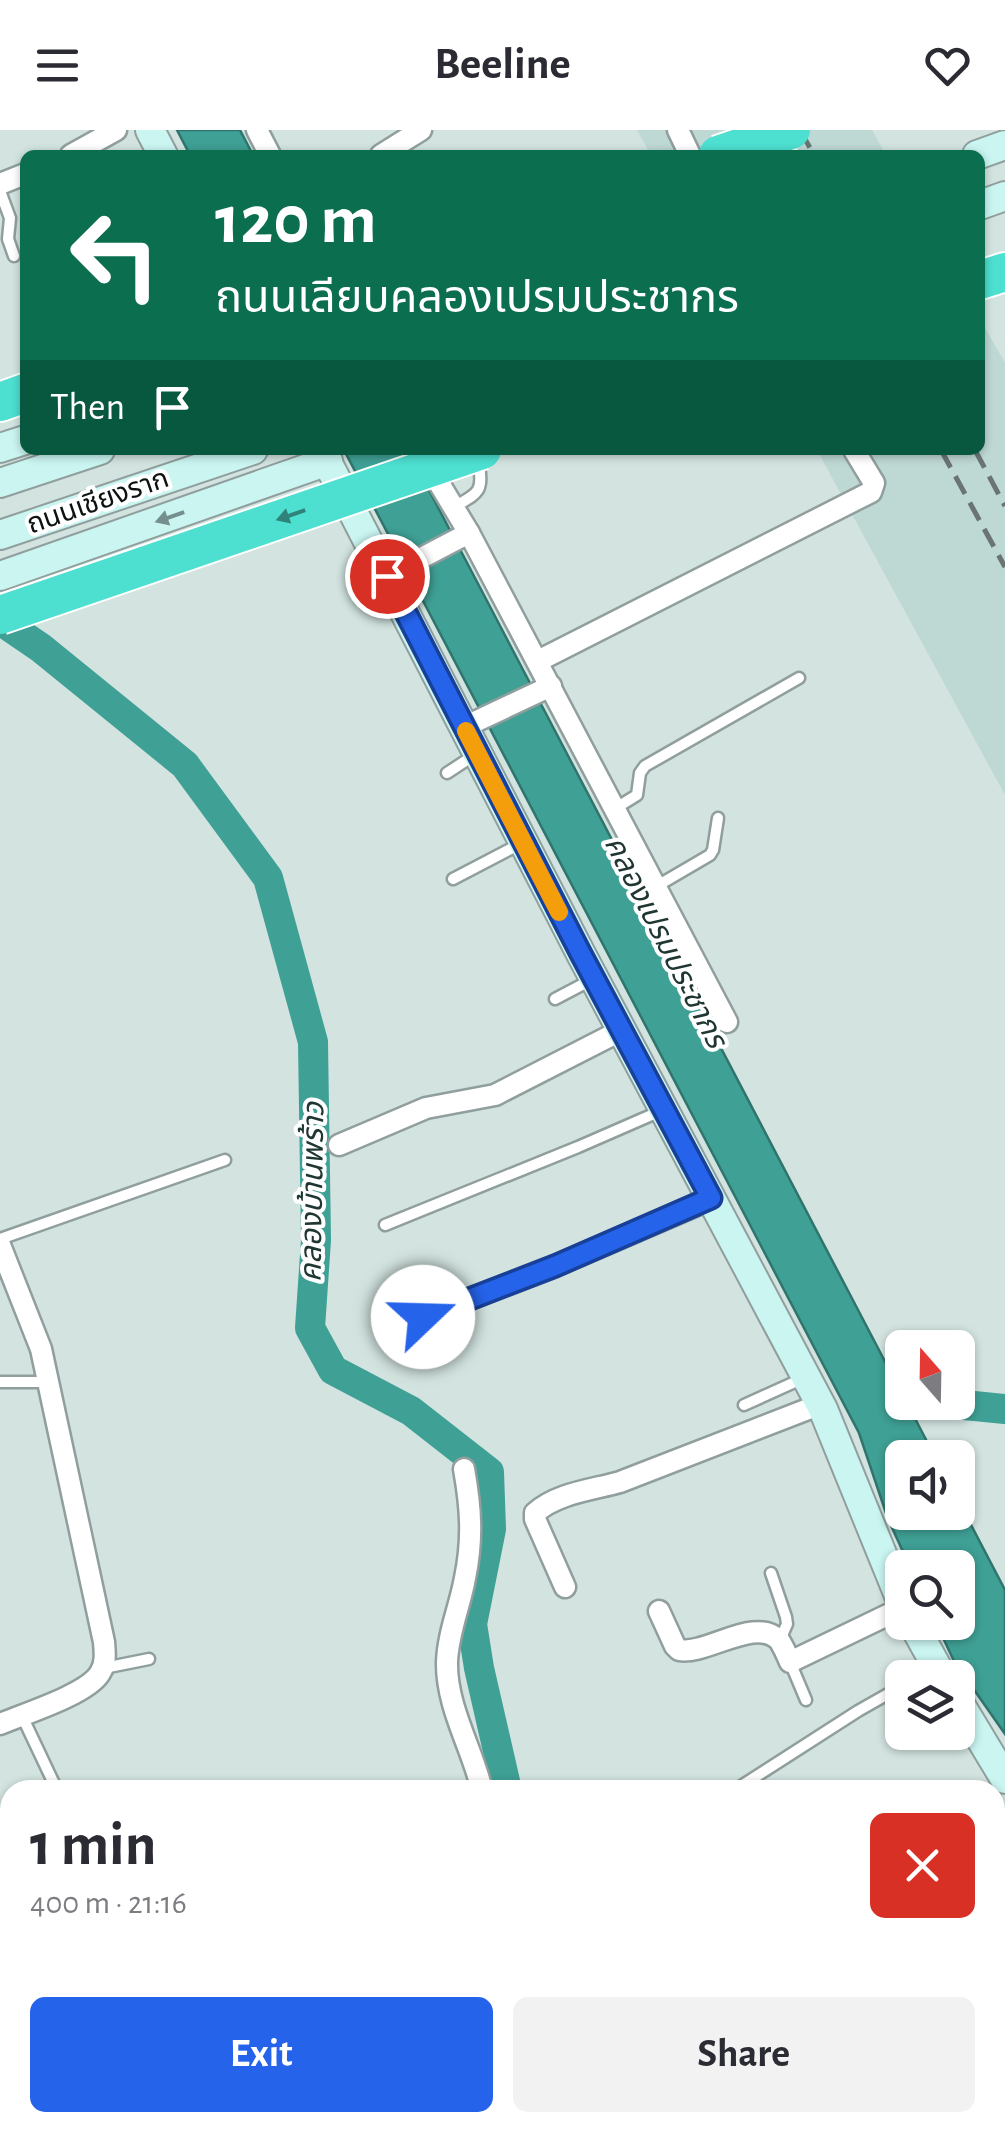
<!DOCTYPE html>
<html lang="en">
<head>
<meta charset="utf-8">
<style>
  body { margin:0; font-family:"Alegreya Sans","Noto Sans Thai",sans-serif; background:#f2f2f3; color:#2b2b33; height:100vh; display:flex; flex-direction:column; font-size:38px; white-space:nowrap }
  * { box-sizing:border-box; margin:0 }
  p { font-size:32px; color:#7c7c81 }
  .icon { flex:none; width:55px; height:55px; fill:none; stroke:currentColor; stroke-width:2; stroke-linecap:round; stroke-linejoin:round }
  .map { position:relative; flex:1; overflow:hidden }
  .sheet { position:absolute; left:0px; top:1650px; width:1005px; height:352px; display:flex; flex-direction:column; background:#fff; border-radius:30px 30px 0 0; box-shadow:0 2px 8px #0004 }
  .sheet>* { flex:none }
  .hud { position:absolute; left:20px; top:20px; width:965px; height:305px; border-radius:15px; box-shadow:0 2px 8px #0004; background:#0b6e4f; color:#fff; overflow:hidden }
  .needle { width:65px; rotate:340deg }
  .fabs { position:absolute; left:885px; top:1200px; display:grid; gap:20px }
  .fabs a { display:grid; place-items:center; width:90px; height:90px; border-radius:15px; background:#fff; box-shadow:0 2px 8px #0004; font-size:50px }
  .pin { position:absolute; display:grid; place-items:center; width:85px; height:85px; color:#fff; margin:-42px; border:5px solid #fff; border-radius:50%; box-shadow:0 2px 10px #0007 }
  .me { position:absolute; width:110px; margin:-55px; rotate:69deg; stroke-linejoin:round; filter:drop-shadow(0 0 8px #0008) }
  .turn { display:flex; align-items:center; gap:35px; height:210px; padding:0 30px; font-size:45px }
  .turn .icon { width:130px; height:130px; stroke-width:2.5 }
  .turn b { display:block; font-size:70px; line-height:85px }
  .then { display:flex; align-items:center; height:95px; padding:0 30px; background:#0003; gap:20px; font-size:38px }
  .round { display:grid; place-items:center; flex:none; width:105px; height:105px; border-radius:15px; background:#f2f2f3 }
  .overview { display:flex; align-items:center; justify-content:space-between; height:170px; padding:0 30px }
  h1 { font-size:60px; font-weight:600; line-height:75px }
  .button { display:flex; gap:20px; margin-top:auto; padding:20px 30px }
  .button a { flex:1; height:115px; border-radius:15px; background:#2563eb; color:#fff; font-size:40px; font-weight:600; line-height:115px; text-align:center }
  .button a+a { background:#f2f2f3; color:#2b2b33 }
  header { display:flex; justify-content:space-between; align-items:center; height:130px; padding:0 30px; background:#fff; font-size:45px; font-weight:600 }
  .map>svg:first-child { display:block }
</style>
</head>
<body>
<header><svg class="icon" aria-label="menu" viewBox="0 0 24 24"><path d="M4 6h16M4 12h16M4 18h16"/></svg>Beeline<svg class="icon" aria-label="heart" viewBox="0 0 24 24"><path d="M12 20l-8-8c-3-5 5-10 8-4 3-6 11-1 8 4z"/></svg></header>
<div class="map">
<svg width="1005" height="2001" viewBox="0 0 1005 2001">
  <rect width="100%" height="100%" fill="#d2e3e0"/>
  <g fill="#bed8d4">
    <polygon points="637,0 872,0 886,25 651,25"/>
    <polygon points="980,189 1005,233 1005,665 817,320 980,320"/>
  </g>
  <g fill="#3fa095" stroke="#30756d" stroke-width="2.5">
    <polygon points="177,0 240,0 253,25 190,25"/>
    <polygon points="344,320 408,320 902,1264 902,1272 907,1273 935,1327 902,1328 902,1382 958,1382 958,1370 1005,1460 1005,1604 954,1531 936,1493 958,1492 958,1438 910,1437 888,1389 859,1303"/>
  </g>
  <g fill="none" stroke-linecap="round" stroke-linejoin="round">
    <g stroke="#3fa095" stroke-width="30">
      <polyline points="0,490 41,518 185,635 268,748 313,912 316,1110 310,1198 333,1240 411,1281 489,1342 491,1399 472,1494 479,1538 507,1660"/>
      <polyline points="934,1272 1005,1279"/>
      <polyline points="637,1992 644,2001"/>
    </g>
    <defs>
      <g id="lane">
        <polyline points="0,61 10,88 8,109 14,126"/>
        <path d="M 454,377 C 476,364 484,363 479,336"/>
        <polyline points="447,643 476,624"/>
        <polyline points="616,678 637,665 640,643 645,636 799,548"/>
        <polyline points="453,749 522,713"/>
        <polyline points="657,756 710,725 713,720 718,688"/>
        <polyline points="555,869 593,849"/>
        <polyline points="385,1095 578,1017 663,980"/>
        <polyline points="0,1109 225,1030"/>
        <polyline points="0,1252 49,1252"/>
        <polyline points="744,1275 806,1247"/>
        <polyline points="771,1443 786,1487 787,1494 780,1510"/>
        <polyline points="790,1532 806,1570"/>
        <polyline points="104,1538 149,1529"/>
        <polyline points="917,1548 936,1537"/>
        <polyline points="22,1586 57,1660"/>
        <polyline points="735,1660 858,1581 902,1556"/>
        <polyline points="995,1731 1005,1725"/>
        <polyline points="996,1965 1005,1961"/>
        <polyline points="150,1992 152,2001"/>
      </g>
      <g id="street">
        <polyline points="257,0 270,25"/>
        <polyline points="678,0 690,25"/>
        <polyline points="71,25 116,0"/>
        <polyline points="381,25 421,0"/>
        <polyline points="0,54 25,44"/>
        <polyline points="419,320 469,403 727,892"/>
        <polyline points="387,446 469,403"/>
        <polyline points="538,531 871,362 874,353 854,320"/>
        <polyline points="464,597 551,556"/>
        <polyline points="339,1015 426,978 495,965 622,900"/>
        <path d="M 0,1115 L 41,1219 L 104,1512 C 105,1523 106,1534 100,1543 C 88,1564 24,1584 0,1594"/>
        <polyline points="390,1200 555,1136 711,1069"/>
        <path d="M 464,1339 C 471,1378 473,1409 465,1448 C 460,1476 448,1503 447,1532 C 446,1576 472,1618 482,1660"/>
        <path d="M 565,1457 L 535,1389 L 535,1383 C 557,1363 592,1360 620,1352 L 821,1274"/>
        <path d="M 659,1481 L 675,1516 L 679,1520 C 707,1525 755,1486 779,1510 C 783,1516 787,1525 790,1532 L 902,1478"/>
        <polyline points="589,1992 596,2001"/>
        <polyline points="0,1996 10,1989"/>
        <polyline points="329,2001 332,1992"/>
      </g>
      <g id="secondary">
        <polyline points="150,0 163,25"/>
        <polyline points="977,25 1005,15"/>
        <polyline points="980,75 1005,66"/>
        <polyline points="0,318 25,310"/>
        <polyline points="321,320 581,824 823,1279 902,1473"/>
        <polyline points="0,353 100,320"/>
        <polyline points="0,405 253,320"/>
        <polyline points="0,446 328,331"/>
        <polyline points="912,1492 943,1548"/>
        <polyline points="958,1571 1005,1649"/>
      </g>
      <g id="highway">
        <polyline points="980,150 1005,142"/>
        <polyline points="0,272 25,263"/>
      </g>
    </defs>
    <use href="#lane" stroke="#909f9d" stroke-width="15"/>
    <use href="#street" stroke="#909f9d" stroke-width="25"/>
    <use href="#secondary" stroke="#909f9d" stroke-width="32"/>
    <use href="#highway" stroke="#fff" stroke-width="42"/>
    <use href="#lane" stroke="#fff" stroke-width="10"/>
    <use href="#street" stroke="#fff" stroke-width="20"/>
    <use href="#secondary" stroke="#caf5f1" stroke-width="28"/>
    <use href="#highway" stroke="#4ddfd0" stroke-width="38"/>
    <g stroke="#6a7573" stroke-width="5" stroke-dasharray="20 10" stroke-linecap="butt">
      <polyline points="766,0 780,25"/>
      <polyline points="800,0 814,25"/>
      <polyline points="941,320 1005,437"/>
      <polyline points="975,320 1005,376"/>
    </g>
    <defs>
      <g id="highway-bridge">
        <polyline points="718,25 791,0"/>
        <polyline points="0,485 482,320"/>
      </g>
    </defs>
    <use href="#highway-bridge" stroke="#fff" stroke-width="42" stroke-linecap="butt"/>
    <use href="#highway-bridge" stroke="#4ddfd0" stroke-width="38"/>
  </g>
  <defs><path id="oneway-solid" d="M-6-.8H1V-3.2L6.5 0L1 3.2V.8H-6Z" transform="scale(2.5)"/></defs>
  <use fill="#30837a" href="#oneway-solid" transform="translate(291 385) rotate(161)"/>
  <use fill="#748f8c" href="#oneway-solid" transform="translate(170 387) rotate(161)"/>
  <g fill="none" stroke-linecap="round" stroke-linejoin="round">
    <defs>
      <polyline id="route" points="387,446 581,824 711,1068 555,1136 423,1187"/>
    </defs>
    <use href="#route" stroke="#184099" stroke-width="25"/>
    <use href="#route" stroke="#2563eb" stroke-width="18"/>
    <polyline stroke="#f59e0b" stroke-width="18" points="466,601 559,782"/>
  </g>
  <g text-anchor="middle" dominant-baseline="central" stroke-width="8" stroke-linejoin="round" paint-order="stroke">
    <g font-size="28" fill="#0c1211" stroke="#fff">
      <text transform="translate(98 372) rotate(-19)">ถนนเชียงราก</text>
    </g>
    <g font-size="30" font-style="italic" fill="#203633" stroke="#fff">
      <text transform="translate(665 812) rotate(63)">คลองเปรมประชากร</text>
      <text transform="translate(313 1062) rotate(-89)">คลองบ้านพร้าว</text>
    </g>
  </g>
</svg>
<div class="fabs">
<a><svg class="needle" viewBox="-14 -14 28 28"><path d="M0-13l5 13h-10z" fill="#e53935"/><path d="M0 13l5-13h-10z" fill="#7c7c81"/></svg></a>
<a><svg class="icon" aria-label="sound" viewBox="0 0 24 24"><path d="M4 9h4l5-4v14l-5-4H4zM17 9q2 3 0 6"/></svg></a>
<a><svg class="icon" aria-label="search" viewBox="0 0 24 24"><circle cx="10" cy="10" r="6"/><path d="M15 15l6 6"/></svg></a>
<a><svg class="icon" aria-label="layers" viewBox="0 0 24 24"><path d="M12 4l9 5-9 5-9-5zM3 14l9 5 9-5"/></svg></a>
</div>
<div class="pin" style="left:387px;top:446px;background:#d93025"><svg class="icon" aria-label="arrive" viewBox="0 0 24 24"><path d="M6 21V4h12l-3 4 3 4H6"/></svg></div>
<svg class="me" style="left:423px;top:1187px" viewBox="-20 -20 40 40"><circle r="19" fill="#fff"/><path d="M0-13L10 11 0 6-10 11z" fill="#2563eb"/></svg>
<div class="hud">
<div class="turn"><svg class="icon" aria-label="left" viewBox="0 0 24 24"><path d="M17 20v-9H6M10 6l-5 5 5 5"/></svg><div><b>120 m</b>ถนนเลียบคลองเปรมประชากร</div></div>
<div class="then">Then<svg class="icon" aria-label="arrive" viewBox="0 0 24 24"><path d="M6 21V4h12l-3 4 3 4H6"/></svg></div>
</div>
<section class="sheet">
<div class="overview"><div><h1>1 min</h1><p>400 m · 21:16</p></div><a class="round" style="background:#d93025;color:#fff"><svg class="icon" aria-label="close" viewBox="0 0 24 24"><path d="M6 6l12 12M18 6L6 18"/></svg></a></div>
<div class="button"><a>Exit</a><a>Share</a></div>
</section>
</div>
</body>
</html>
